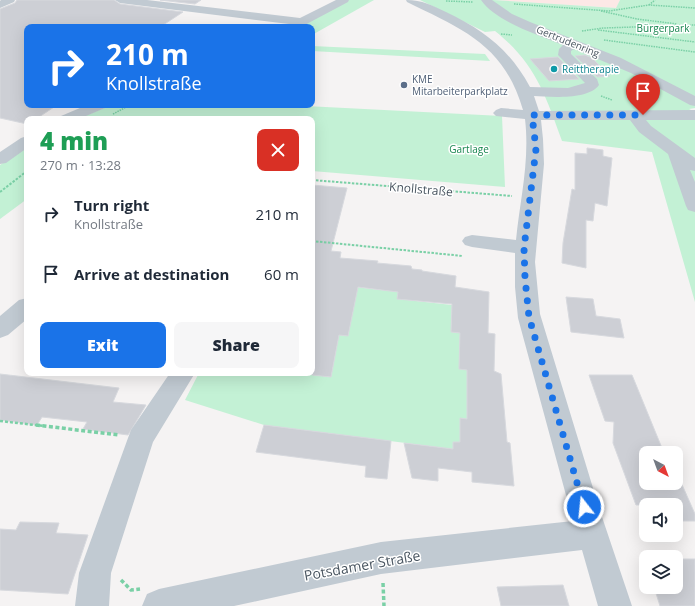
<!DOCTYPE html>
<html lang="en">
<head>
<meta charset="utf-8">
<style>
  body { margin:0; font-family:"Open Sans",sans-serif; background:#f6f6f7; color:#1f2937; height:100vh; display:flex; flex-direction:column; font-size:15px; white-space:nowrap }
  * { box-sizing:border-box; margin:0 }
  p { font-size:13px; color:#747a83 }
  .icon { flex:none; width:22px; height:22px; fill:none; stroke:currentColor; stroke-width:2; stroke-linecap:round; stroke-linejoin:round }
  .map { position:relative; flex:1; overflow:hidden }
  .details { position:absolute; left:24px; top:116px; width:291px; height:260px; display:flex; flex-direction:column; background:#fff; border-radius:8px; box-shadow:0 4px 16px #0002 }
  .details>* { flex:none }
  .banner { position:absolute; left:24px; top:24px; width:291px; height:84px; border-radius:8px; box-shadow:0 4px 16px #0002; background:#1a73e8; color:#fff; overflow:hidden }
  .needle { width:26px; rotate:139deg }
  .tools { position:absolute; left:639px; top:446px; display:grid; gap:8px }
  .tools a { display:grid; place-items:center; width:44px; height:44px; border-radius:8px; background:#fff; box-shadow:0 4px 16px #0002; font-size:20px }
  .pin { position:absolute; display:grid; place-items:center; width:34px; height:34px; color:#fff; margin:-41px -17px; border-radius:50% 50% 50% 0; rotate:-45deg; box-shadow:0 0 4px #0007 }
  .pin .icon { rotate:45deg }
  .me { position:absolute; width:44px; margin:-22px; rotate:344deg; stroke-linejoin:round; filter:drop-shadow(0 0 3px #0008) }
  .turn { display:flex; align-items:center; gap:14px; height:84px; padding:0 16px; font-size:18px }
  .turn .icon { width:52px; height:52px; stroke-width:2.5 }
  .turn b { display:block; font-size:28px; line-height:34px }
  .round { display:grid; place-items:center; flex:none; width:42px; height:42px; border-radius:8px; background:#f6f6f7 }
  .overview { display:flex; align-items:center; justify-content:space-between; height:68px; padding:0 16px }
  h1 { font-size:24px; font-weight:800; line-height:30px; color:#1e9e55 }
  .button { display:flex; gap:8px; margin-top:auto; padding:8px 16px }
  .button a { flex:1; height:46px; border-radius:8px; background:#1a73e8; color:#fff; font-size:16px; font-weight:800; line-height:46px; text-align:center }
  .button a+a { background:#f6f6f7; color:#1f2937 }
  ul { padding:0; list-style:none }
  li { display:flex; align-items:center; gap:12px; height:60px; padding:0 16px }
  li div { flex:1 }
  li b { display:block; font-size:15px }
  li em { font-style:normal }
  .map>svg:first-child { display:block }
</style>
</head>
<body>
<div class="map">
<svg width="695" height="606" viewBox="0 0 695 606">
  <rect width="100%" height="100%" fill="#f5f3f3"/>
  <polygon fill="#fce8e6" points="493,0 620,0 616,8"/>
  <g fill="#c3f1d5">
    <polygon points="348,0 374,0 312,35 312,27 297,27"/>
    <path d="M 420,0 L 493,0 L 616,8 L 620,0 L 695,0 L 695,108 L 689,109 L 695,112 L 695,302 L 652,152 L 562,141 C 545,94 535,63 495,31 L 485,32 Z"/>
    <polygon points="312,46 485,54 490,61 312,51"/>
    <polygon points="112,105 286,105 502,116 505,187 312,171 312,119 77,119"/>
    <polygon points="27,146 27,199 0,219 0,165"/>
    <polygon points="355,287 398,292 398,299 452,305 451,332 460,333 459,369 467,370 467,419 460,418 460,442 453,442 453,449 264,425 185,400 199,373 297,373 331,377 339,335 348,336 356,296"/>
  </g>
  <g fill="#cdcfd5" stroke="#d7d9de">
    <polygon points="17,0 114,0 120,4 183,12 160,27 27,27 27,105 57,105 36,119 27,119 27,124 0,118 0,9 15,3"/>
    <polygon points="160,0 201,0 195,4"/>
    <polygon points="585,55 592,58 610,76 597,77 575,56"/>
    <polygon points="558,57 579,79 549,81 530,59"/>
    <polygon points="587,148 603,150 603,156 612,158 607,206 595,203 593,221 586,220 586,268 562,263 563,243 572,189 575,190 575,153 587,154"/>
    <polygon points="312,185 347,188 331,251 341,252 340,258 378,261 377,263 411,266 412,269 422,270 422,271 456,276 455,287 489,292 488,333 495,334 494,371 501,374 507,442 510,443 514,486 472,482 472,472 438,468 438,481 412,478 404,443 453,449 453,442 460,442 460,418 467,419 467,370 459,369 460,333 451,332 452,304 397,299 398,292 358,287 348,336 339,335 331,377 312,375"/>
    <polygon points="566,297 593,299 596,316 620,319 624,338 571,332"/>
    <polygon points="0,374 119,388 113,402 146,405 128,435 83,429 87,422 42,417 37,425 0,420"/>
    <polygon points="589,375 632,375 664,453 646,449 646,483 676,483 676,471 695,514 695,521 676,521 676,505 636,505 613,443 614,422 605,421"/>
    <polygon points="264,425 391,441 387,479 365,477 366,466 256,452"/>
    <polygon points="20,522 59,523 56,533 88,535 68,594 0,590 0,529 16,530"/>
    <polygon points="676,559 695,559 695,606 660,606 654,587 676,587"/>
    <polygon points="563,585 569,606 501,606 497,587"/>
  </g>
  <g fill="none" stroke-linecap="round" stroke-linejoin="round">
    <g stroke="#7ad0a6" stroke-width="1.5" stroke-dasharray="1.5 1" stroke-linecap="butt">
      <polyline points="446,1 473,2"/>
      <polyline points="514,4 609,11 649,5 695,8"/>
      <polyline points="649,5 655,0"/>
      <polyline points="601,11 637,19 677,24"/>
      <polyline points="598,30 695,42"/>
      <polyline points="582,31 603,28 695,25"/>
      <polyline points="501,34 512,35"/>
      <polyline points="604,40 695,52"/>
      <polyline points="601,96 612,100"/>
      <polyline points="113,114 130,105"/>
    </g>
    <g stroke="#7ad0a6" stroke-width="2" stroke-dasharray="2.5 1.5" stroke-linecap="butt">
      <polyline points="312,180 512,196"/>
      <polyline points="0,192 27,171"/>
      <polyline points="312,241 463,256"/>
    </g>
    <g stroke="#7ad0a6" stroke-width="2.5" stroke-dasharray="3 2" stroke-linecap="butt">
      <polyline points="312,308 314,308"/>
      <polyline points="0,421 44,426"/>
    </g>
    <g stroke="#7ad0a6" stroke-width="3.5" stroke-dasharray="4 2.5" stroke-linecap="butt">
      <polyline points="36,425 119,435"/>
      <polyline points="121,580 131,590 140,589"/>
      <polyline points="383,583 384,606"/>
    </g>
    <g fill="#c1cad2" fill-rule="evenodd">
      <polygon points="1,0 15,0 14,2 0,8 0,1"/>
      <polygon points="115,0 147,0 300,18 336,0 349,0 348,2 301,27 286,27 289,24 120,3"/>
      <path d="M 406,0 C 423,0 431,5 446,12 C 484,30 510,50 530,87 L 568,88 L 585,83 L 558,55 L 559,49 L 563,45 C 539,35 496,22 481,0 L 492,0 L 512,14 L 530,22 L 621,58 L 695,96 L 695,106 L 690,105 L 631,73 L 574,49 L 571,51 L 571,54 L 597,79 L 599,85 C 589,100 550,97 534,96 L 539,111 L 695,110 L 695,120 L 646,120 L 651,126 L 695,158 L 695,171 L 690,170 L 695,182 L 695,212 L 688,210 L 686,206 L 668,154 L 639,132 L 630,120 L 541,120 L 543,139 L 544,164 L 535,262 L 540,314 L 600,511 L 632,606 L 598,606 L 582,550 L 381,574 L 234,606 L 142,606 L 147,594 L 159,589 L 381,542 L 573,521 L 518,318 L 515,287 L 515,253 L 472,247 L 465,245 L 462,241 L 465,237 L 472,235 L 516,240 C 520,199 530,161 525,119 L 496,116 L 493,113 L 496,110 L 501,108 L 523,110 C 504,45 464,30 407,2 Z"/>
      <polygon points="87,105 107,105 105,108 79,119 58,119 61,116"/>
      <polygon points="27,136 27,148 6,163 0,164 0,152 21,138"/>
      <polygon points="27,298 27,319 8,335 0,338 0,316 19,300"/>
      <polygon points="170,373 195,373 153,442 111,573 109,606 75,606 79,573 128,438 131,430"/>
    </g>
  </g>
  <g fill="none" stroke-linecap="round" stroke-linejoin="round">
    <polyline stroke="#1a73e8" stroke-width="7" stroke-dasharray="0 12.6" points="584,507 529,317 525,278 524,248 536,149 532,115 643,115"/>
  </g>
  <circle fill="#0f9aa8" stroke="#fff" stroke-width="1.5" cx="554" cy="69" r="4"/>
  <circle fill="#5c6f8a" stroke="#fff" stroke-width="1.5" cx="404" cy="85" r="4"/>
  <g text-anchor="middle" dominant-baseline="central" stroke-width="3" stroke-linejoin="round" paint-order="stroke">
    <g font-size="10" fill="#17864f" stroke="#fff">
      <text x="663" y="28">Bürgerpark</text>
      <text x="469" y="149">Gartlage</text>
    </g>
    <g font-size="10" fill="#4a5661" stroke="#fff">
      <text transform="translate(568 41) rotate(22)">Gertrudenring</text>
    </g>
    <g font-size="10" fill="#0d838f" stroke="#fff" text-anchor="start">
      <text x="562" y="69">Reittherapie</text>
    </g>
    <g font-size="10" fill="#4e5e75" stroke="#fff" text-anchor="start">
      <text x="412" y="79">KME<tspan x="412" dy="12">Mitarbeiterparkplatz</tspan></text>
    </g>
    <g font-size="12" fill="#4a5661" stroke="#fff">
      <text transform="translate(421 189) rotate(5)">Knollstraße</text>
    </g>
    <g font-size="14" fill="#4a5661" stroke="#fff">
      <text transform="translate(362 565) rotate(-10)">Potsdamer Straße</text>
    </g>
  </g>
</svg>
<div class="tools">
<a><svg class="needle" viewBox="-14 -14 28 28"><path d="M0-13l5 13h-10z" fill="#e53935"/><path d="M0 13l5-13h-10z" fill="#747a83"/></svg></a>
<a><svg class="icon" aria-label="sound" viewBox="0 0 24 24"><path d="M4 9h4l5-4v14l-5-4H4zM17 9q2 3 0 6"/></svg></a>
<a><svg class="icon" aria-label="layers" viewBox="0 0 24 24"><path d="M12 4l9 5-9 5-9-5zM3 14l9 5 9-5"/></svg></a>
</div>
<div class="pin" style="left:643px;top:115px;background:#d93025"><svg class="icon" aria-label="arrive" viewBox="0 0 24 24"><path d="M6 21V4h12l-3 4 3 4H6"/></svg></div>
<svg class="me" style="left:584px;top:507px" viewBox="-20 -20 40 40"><circle r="17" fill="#1a73e8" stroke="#fff" stroke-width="3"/><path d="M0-11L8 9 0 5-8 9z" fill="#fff"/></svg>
<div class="banner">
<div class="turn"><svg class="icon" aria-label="right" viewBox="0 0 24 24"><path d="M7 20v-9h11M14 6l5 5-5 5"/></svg><div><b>210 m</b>Knollstraße</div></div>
</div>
<section class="details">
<div class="overview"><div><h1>4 min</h1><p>270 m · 13:28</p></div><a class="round" style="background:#d93025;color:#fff"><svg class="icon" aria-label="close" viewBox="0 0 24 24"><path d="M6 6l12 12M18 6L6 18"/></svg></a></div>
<ul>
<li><svg class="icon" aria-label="right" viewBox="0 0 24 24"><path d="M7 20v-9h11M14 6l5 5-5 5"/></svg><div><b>Turn right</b><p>Knollstraße</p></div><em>210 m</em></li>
<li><svg class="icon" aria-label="arrive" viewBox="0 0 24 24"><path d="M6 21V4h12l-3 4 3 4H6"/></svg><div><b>Arrive at destination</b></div><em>60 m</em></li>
</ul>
<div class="button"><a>Exit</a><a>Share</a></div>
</section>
</div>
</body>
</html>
